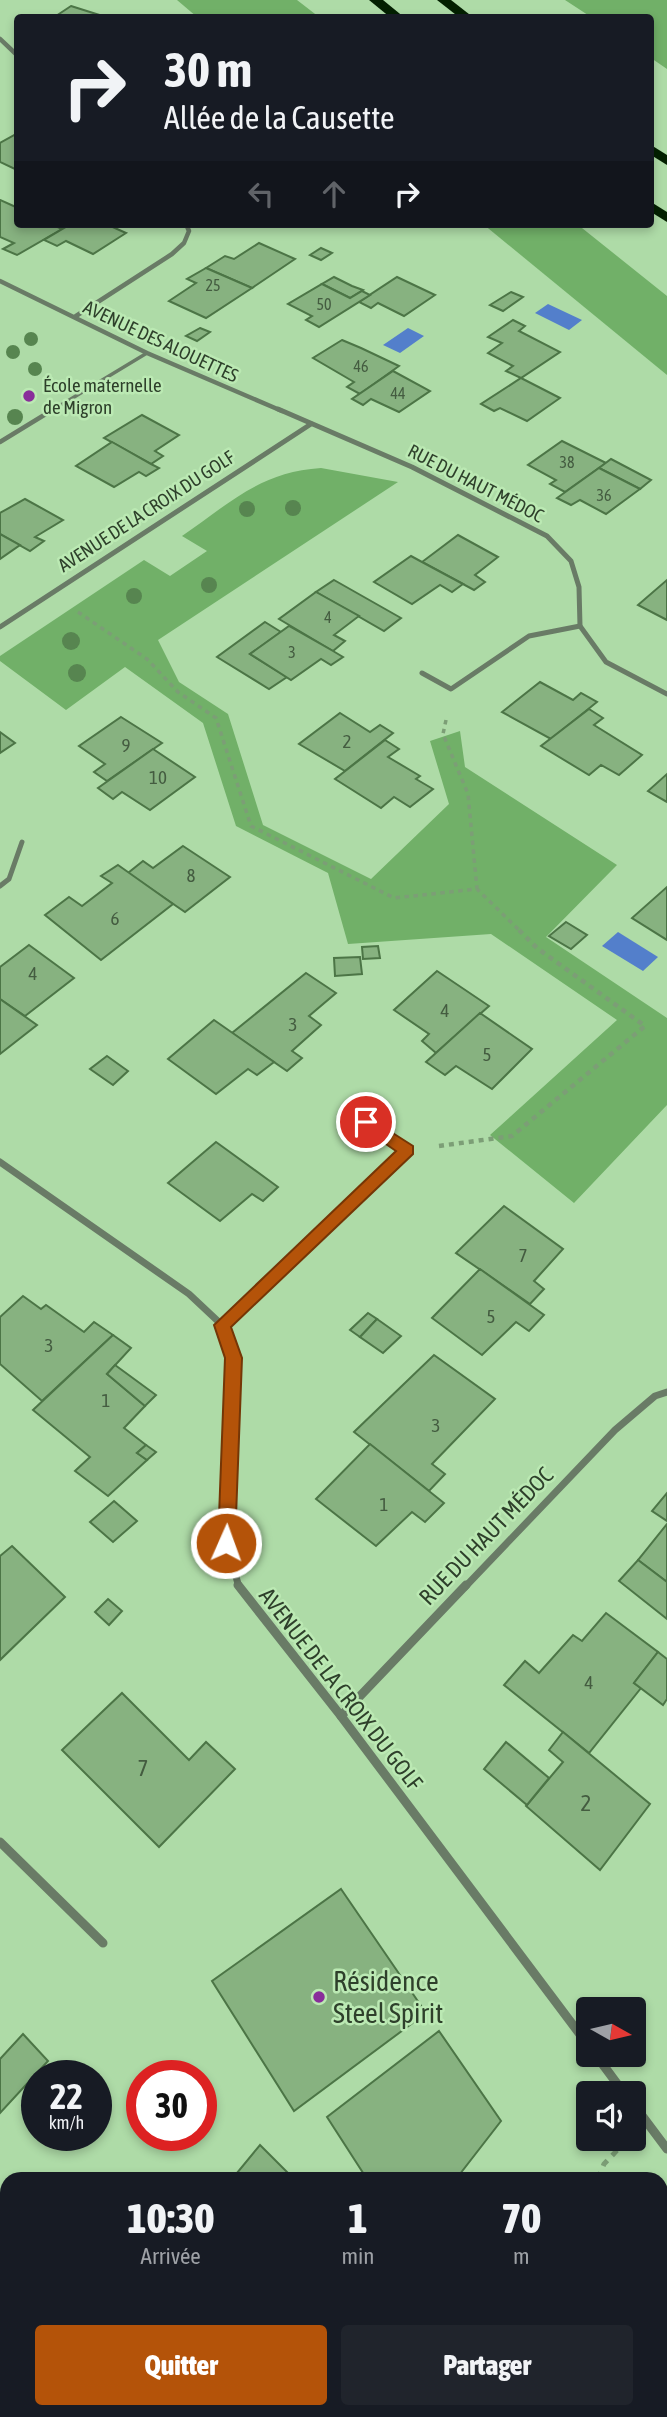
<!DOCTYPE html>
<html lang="fr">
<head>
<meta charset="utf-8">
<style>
  body { margin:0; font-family:"Asap Condensed",sans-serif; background:#20242c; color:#f1f3f6; height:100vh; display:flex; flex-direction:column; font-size:26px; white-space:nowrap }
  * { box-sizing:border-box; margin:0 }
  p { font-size:23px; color:#9ea1a6 }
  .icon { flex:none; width:38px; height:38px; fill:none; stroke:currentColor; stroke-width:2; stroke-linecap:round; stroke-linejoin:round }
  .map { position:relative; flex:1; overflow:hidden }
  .side { position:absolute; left:0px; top:2172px; width:668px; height:247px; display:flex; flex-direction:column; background:#171b24; border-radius:21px 21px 0 0; box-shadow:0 4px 10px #0003 }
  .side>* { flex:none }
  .top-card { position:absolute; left:14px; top:14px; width:640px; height:214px; border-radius:7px; box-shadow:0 4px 10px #0003; background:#171b24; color:#f1f3f6; overflow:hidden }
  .needle { width:46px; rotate:98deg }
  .tools { position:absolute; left:576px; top:1997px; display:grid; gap:14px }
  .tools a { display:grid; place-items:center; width:70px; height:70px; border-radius:7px; background:#171b24; box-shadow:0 4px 10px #0003; font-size:35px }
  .speed { position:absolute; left:21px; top:2060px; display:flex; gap:14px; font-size:35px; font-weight:700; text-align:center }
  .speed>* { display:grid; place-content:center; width:91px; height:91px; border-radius:50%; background:#171b24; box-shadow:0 4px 10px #0003; line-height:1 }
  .speed small { font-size:18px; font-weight:400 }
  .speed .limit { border:10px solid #d22; background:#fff; color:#111 }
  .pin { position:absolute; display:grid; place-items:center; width:60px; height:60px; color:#fff; margin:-30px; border:4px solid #fff; border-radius:50%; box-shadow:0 2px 7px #0007 }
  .me { position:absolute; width:77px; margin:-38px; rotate:2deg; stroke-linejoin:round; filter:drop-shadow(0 0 5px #0008) }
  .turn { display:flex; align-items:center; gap:24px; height:147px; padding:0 35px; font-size:32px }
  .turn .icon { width:91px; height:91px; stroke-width:2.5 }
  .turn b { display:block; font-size:49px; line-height:60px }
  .lanes { display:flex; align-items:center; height:66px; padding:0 35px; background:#0003; justify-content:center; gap:35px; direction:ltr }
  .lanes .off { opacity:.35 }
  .eta { display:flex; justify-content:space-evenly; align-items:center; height:119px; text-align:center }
  .eta b { font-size:42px; font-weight:800; line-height:49px }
  .primary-button { display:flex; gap:14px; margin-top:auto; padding:14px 35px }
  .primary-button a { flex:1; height:80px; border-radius:7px; background:#b45309; color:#fff; font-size:28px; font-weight:800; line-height:80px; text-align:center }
  .primary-button a+a { background:#20242c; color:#f1f3f6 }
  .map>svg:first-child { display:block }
</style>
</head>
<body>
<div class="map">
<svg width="667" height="2417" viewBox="0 0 667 2417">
  <rect width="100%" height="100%" fill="#aedba7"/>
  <g fill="#71b068">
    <polygon points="177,0 297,0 319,17 197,17"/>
    <polygon points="565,0 667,0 667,69 651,58 651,18 591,17"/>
    <polygon points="483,224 577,224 667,296 667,375"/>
    <path d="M 321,468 L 398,482 L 158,640 L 179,682 L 228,714 L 263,825 L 371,879 L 449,804 L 430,741 L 460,731 L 465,767 L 617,865 L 546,937 L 667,1018 L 667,1105 L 574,1203 L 490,1135 L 617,1020 L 491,934 L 348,944 L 328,873 L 236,826 L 203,723 L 125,667 L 66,710 L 0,661 L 0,656 L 144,560 L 170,576 L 207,551 L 182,536 C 230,503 260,472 321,468 Z"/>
  </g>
  <g fill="#537fcb">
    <polygon points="548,304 582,320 569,330 535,313"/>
    <polygon points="408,328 424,336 400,353 383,345"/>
    <polygon points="618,932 658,957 643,971 602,946"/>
  </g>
  <g fill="#87b280" stroke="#4c7546" stroke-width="2">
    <polygon points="71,6 109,18 53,18"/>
    <polygon points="18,133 18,170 17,170 0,162 0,143"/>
    <polygon points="0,200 18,208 18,224 51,224 62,229 17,255 3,249 14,243 0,237"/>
    <polygon points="71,224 106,224 126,233 93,254 66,241 57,246 44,240"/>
    <polygon points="259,243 295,259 252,288 206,268 225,256 234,259"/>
    <polygon points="321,248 332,253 321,260 310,255"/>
    <polygon points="206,268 252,288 206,318 169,301 196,283 187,279"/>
    <polygon points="334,277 352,286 363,290 350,298 322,284"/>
    <polygon points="397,277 435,295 404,316 378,303 371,308 359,302"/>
    <polygon points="322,284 350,298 362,291 370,295 319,327 306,320 312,316 288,304"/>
    <polygon points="511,292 523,297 503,311 490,305"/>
    <polygon points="513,320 525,326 519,331 560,352 521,378 506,371 513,366 488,353 502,343 488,337"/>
    <polygon points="200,328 210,332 197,341 186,336"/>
    <polygon points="342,340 361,348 399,366 360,394 347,387 354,382 313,358"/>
    <polygon points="393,371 430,391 399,412 371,399 363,405 352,399"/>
    <polygon points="521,378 560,398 527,421 500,408 494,411 481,404"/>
    <polygon points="142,415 179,435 155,451 163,456 151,464 104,438"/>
    <polygon points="562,441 606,463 565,492 550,484 556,480 528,465"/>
    <polygon points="112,442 151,464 159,468 146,476 139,472 114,487 76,466"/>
    <polygon points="611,459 651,480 640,489 599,468"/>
    <polygon points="599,468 640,489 606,514 580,500 571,505 557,498"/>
    <polygon points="25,499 63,520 35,537 44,541 30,551 0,534 0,513"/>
    <polygon points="0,534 20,545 0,559"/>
    <polygon points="458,535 498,557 475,575 485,582 474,590 422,562"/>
    <polygon points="411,556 422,562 463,584 452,592 440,585 412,604 374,582"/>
    <polygon points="334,580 401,618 384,631 316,592"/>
    <polygon points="667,580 667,620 638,605"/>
    <polygon points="316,592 359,616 334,635 345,641 333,651 279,619"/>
    <polygon points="265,622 281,632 250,654 287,677 269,689 217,657"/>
    <polygon points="289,626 333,651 343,657 331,665 321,659 291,680 250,654"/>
    <polygon points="540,682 573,700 581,693 597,702 551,739 502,712"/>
    <polygon points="589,709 603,718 594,725 642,755 619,775 601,765 589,775 541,746"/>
    <polygon points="340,713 370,732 380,725 393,733 345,771 299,744"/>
    <polygon points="121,717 162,743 107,781 94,772 105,764 79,746"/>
    <polygon points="0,732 15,743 0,753"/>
    <polygon points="385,740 399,749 388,757 420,776 416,779 433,789 410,807 394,797 381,808 335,779"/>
    <polygon points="153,749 195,777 150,810 122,792 113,799 98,788"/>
    <polygon points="667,774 667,802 648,791"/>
    <polygon points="183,846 230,877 185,912 128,873 143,861 153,868"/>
    <polygon points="118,865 173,904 101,960 45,915 69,897 82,906 112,883 101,876"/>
    <polygon points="667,887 667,940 632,918"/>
    <polygon points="566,922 587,935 571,949 549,936"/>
    <polygon points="29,945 74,978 25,1016 0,999 0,967"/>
    <polygon points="378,946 380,958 363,959 362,947"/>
    <polygon points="360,957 362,974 335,976 334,958"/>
    <polygon points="437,971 489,1006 436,1053 422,1041 429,1034 394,1010"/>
    <polygon points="306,973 336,993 309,1016 321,1025 292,1051 302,1058 287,1071 232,1033"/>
    <polygon points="0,999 37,1025 0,1054"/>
    <polygon points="480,1013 532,1049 492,1089 456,1066 445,1075 426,1062"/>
    <polygon points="214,1020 274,1062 257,1075 248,1069 216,1094 168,1059"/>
    <polygon points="107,1056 128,1071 113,1085 90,1069"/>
    <polygon points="216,1142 278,1187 263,1201 252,1194 220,1221 168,1183"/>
    <polygon points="504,1206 563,1249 534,1281 544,1289 530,1304 456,1253"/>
    <polygon points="480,1269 544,1315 529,1331 516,1322 482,1355 432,1318"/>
    <polygon points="23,1296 41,1309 46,1305 84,1332 94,1322 113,1335 42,1401 0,1364 0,1317"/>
    <polygon points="368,1313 377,1319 360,1337 350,1330"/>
    <polygon points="377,1319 401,1336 383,1353 360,1337"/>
    <polygon points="113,1335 131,1348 107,1374 145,1406 124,1428 146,1445 137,1453 147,1460 108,1496 75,1471 90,1457 33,1410"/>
    <polygon points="434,1355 495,1399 432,1464 445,1474 429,1491 354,1432"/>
    <polygon points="115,1365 156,1395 145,1406 107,1374"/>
    <polygon points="370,1444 444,1503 425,1522 412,1512 376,1546 316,1499"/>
    <polygon points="146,1445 156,1452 147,1460 137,1453"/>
    <polygon points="667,1493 667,1521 652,1511"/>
    <polygon points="114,1501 137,1521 113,1542 90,1522"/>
    <polygon points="667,1524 667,1582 638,1560"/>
    <polygon points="12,1546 65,1597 0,1660 0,1556"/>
    <polygon points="638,1560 667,1582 667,1619 619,1581"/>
    <polygon points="108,1599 122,1611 109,1625 95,1612"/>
    <polygon points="606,1613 658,1652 634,1683 641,1688 589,1753 504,1685 525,1661 539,1673 573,1635 582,1641"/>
    <polygon points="658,1652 667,1659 667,1699 663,1705 634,1683"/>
    <polygon points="122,1693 189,1760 206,1742 235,1769 159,1847 62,1750"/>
    <polygon points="563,1732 650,1804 600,1870 526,1806 563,1762 549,1750"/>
    <polygon points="506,1742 549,1778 527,1805 484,1769"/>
    <polygon points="341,1889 426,2013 294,2111 212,1981"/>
    <polygon points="439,2031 501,2121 456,2179 367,2179 327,2117"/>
    <polygon points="23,2034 48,2061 0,2113 0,2059"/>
    <polygon points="260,2145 294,2179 232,2179"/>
    <polygon points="0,2363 7,2371 7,2412 24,2412 19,2417 0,2417"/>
  </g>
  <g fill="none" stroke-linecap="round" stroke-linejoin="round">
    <g stroke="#7c9e76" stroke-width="3.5" stroke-dasharray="4.5 4.5" stroke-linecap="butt">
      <polyline points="78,612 147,659 178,692 216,718 251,826 394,898 477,889 519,930"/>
      <polyline points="446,720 443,734 468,794 477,889"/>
    </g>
    <polyline stroke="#7c9e76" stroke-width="4.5" stroke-dasharray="5 5" stroke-linecap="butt" points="439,1146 512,1136 645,1026 537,948 517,928"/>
    <g stroke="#7c9e76" stroke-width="5" stroke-dasharray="7 7" stroke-linecap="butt">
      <polyline points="598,2179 604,2164 624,2143"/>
      <polyline points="416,2417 421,2412"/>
    </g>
    <polyline stroke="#697b66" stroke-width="3.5" points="51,411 147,353"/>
    <polyline stroke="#697b66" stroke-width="4.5" points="0,442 54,409"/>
    <g stroke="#697b66" stroke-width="4.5">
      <polyline points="0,39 18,56"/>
      <polyline points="0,281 147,353 282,411"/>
      <polyline points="76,316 172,254 184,243 189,231 186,224"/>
    </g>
    <g stroke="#697b66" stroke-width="5">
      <polyline points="278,409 412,467 547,536 571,561 579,587 580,626 606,662 667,694"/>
      <polyline points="0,627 311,424"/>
      <polyline points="422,673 451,689 529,636 580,626"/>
      <polyline points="0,886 9,879 22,842"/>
    </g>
    <g stroke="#697b66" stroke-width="7">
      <polyline points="0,1162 189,1294 222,1325 233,1358 226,1543 239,1587"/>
      <polyline points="222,1325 407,1150 366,1122"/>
      <polyline points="465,1587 615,1430 655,1396 667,1392"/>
    </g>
    <g stroke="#697b66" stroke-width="9">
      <polyline points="238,1585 341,1716 588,2045"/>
      <polyline points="341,1716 466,1585"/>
      <polyline points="0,1842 103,1943"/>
      <polyline points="595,2054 624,2093"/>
      <polyline points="634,2105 667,2149"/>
    </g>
    <g fill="#697b66" fill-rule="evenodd">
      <polygon points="667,2221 667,2242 662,2244 662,2223"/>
      <polygon points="504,2412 524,2412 522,2417 502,2417"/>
    </g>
    <g fill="#032000" fill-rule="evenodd">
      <polygon points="369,0 383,0 405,18 391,18"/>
      <polygon points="437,0 451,0 474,18 460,18"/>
      <polygon points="651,145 667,155 667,165 651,155"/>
      <polygon points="651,202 667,212 667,222 651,212"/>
    </g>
  </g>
  <g fill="#578550">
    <circle cx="31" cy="339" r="7"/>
    <circle cx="13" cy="352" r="7"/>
    <circle cx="35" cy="369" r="7"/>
    <circle cx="15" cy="417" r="8"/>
    <circle cx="293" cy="508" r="8"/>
    <circle cx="247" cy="509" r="8"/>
    <circle cx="209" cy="585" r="8"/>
    <circle cx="134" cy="596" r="8"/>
    <circle cx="71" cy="641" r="9"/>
    <circle cx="77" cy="673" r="9"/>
  </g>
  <polygon fill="#b45309" stroke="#753606" stroke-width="2" points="366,1116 413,1146 413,1154 231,1327 242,1358 235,1543 233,1549 226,1551 220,1549 218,1543 225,1358 214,1325 396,1151 360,1126 358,1122"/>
  <g fill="#892e9a" stroke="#bbe9b3" stroke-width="2.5">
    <circle cx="29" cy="396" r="7"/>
    <circle cx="319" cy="1997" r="7"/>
  </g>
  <g text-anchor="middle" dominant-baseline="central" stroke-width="5" stroke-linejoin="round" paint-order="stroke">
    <g font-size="16" fill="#445c40">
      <text x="213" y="285">25</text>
      <text x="324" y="304">50</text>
      <text x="361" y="366">46</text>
      <text x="398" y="393">44</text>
      <text x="567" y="462">38</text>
      <text x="604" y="495">36</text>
      <text x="328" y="617">4</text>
      <text x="292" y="652">3</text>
    </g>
    <g font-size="19" fill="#2e402b" stroke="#bbe9b3">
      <text transform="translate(161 341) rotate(25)">AVENUE DES ALOUETTES</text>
      <text transform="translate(476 483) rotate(27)">RUE DU HAUT MÉDOC</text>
      <text transform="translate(146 511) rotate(-33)">AVENUE DE LA CROIX DU GOLF</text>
    </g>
    <g font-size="19" fill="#2e402b" stroke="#bbe9b3" text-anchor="start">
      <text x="43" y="385">École maternelle<tspan x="43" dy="22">de Migron</tspan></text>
    </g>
    <g font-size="19" fill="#445c40">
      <text x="347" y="741">2</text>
      <text x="126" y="745">9</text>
      <text x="158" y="777">10</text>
      <text x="191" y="875">8</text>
      <text x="115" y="918">6</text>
      <text x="33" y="973">4</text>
      <text x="445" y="1010">4</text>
      <text x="293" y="1024">3</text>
      <text x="487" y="1054">5</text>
      <text x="523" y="1255">7</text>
      <text x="491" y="1316">5</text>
      <text x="49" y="1345">3</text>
      <text x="106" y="1400">1</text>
      <text x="436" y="1425">3</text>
      <text x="384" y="1504">1</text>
      <text x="589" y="1682">4</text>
    </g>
    <g font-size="23" fill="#2e402b" stroke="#bbe9b3">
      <text transform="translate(486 1536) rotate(-46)">RUE DU HAUT MÉDOC</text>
      <text transform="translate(341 1689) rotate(52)">AVENUE DE LA CROIX DU GOLF</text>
    </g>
    <g font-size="23" fill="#445c40">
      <text x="143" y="1768">7</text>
      <text x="586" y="1803">2</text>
    </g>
    <g font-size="28" fill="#2e402b" stroke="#bbe9b3" text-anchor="start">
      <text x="333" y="1981">Résidence<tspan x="333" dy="32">Steel Spirit</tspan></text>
    </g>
  </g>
</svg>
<div class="tools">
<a><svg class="needle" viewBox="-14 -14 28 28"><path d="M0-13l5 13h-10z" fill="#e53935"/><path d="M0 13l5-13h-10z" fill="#9ea1a6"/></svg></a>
<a><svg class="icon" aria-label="sound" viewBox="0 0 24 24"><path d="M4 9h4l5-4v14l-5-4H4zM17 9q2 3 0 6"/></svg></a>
</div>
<div class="speed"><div>22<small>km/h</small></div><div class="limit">30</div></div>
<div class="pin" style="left:366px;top:1122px;background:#d93025"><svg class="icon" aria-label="arrive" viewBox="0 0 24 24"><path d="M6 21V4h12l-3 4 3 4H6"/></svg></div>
<svg class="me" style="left:226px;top:1543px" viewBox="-20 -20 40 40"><circle r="17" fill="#b45309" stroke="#fff" stroke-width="3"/><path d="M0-11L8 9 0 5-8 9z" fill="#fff"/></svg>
<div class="top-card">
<div class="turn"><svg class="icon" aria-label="right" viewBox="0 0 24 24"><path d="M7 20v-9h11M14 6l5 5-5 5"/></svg><div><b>30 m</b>Allée de la Causette</div></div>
<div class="lanes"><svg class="icon off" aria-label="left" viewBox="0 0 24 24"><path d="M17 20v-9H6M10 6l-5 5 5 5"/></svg><svg class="icon off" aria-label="ahead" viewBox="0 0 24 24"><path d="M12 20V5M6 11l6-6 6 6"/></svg><svg class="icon" aria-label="right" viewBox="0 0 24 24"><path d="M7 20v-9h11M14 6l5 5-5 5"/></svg></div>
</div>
<section class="side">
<div class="eta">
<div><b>10:30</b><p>Arrivée</p></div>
<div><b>1</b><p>min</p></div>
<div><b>70</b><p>m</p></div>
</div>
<div class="primary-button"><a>Quitter</a><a>Partager</a></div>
</section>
</div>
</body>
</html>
